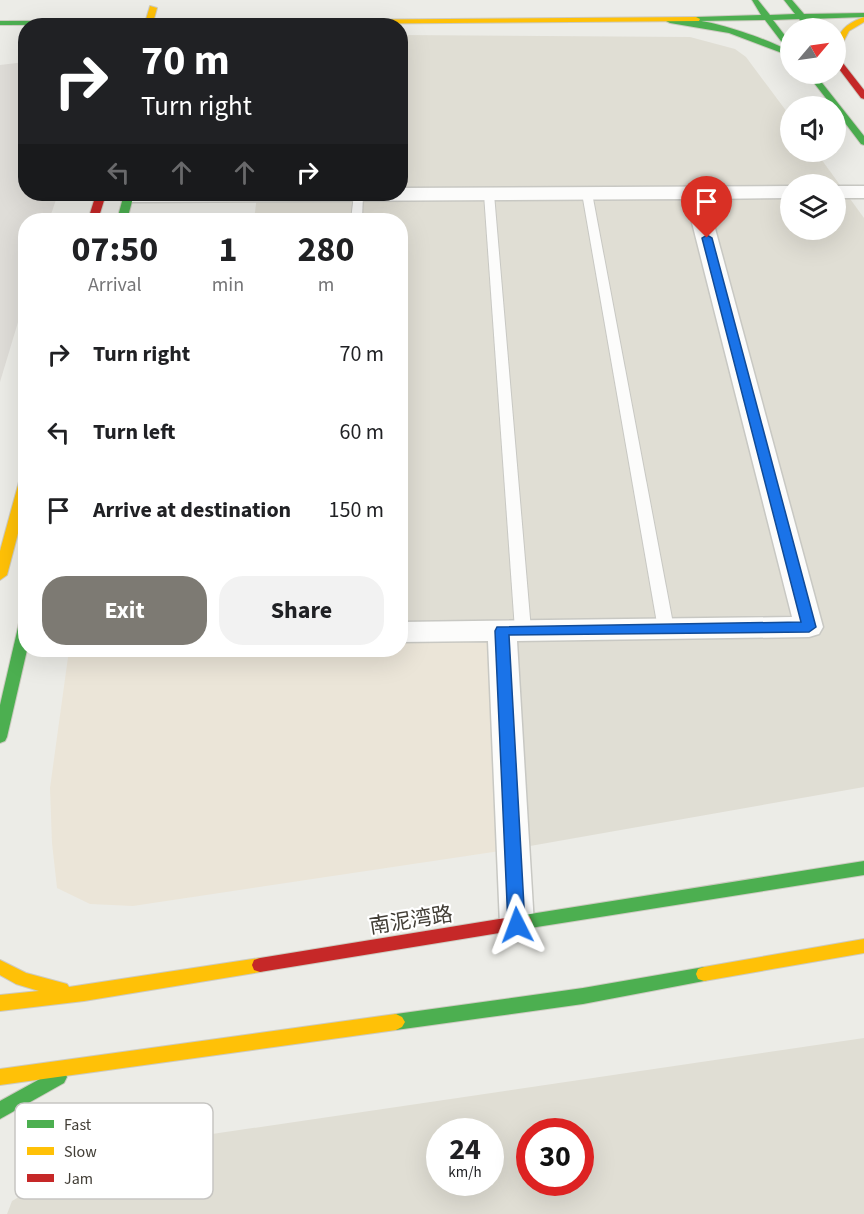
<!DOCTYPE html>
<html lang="en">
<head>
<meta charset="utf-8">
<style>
  body { margin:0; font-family:"Source Sans 3","Noto Sans SC",sans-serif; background:#f2f2f2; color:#202124; height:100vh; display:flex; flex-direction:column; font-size:22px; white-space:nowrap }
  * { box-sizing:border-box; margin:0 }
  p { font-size:20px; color:#757577 }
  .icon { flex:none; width:33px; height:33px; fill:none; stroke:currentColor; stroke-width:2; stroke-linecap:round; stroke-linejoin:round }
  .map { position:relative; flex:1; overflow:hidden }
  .sheet { position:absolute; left:18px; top:213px; width:390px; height:444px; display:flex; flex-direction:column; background:#fff; border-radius:24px; box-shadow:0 6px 24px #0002 }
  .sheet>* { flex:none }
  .top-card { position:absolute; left:18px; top:18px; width:390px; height:183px; border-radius:24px; box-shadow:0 6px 24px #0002; background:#202124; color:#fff; overflow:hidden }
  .needle { width:39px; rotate:61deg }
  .controls { position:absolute; left:780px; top:18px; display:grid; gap:12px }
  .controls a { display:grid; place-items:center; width:66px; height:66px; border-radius:50%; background:#fff; box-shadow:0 6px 24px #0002; font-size:30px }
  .speed { position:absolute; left:426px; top:1118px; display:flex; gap:12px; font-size:30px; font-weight:700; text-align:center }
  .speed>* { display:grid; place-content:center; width:78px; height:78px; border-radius:50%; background:#fff; box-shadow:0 6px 24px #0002; line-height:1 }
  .speed small { font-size:15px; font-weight:400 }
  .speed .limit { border:9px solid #d22; background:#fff; color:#111 }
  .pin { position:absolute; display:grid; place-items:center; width:51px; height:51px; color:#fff; margin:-62px -26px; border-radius:50% 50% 50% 0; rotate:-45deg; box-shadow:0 0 6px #0007 }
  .pin .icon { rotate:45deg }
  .me { position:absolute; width:66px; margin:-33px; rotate:357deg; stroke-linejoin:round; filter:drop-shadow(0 0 4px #0008) }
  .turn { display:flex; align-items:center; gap:21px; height:126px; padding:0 24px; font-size:27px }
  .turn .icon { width:78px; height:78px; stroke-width:2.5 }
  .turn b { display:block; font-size:42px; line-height:51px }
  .lanes { display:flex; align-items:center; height:57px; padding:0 24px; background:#0003; justify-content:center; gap:30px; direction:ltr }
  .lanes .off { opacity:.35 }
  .eta { display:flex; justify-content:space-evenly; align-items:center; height:102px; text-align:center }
  .eta b { font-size:36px; font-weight:700; line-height:42px }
  .primary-button { display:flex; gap:12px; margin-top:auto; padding:12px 24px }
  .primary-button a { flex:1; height:69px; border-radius:24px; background:#7d7a73; color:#fff; font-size:24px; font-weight:700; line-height:69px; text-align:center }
  .primary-button a+a { background:#f2f2f2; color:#202124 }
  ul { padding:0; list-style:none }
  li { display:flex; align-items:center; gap:18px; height:78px; padding:0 24px }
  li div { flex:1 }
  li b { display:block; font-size:22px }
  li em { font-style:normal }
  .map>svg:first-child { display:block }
</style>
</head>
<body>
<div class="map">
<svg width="864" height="1214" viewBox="0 0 864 1214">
  <rect width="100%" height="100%" fill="#ecece7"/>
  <g fill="#e0ded4" fill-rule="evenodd">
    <path d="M 401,35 L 690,37 L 735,49 L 746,57 L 790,116 L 790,152 L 816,152 L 864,218 L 864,787 L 513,849 L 401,632 L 400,220 L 254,220 L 257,196 L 165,196 L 165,194 L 400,194 ZM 790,184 L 836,184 L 836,230 L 790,230 Z"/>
    <path d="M 864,1038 L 864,1214 L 7,1214 L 12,1201 L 75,1164 L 131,1146 ZM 440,1131 L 490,1131 L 490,1182 L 440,1182 ZM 530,1131 L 580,1131 L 580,1182 L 530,1182 Z"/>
  </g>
  <polygon fill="#ebe5d8" points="502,631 513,849 133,906 90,904 57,888 52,843 50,788 69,650 400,650 401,632"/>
  <polygon fill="#dfddd8" points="25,62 26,194 58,194 49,220 26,220 25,299 0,382 0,65"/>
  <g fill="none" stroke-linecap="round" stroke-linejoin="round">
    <defs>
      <g id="lane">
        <polygon points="587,190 592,193 674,629 671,633 661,633 658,629 582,193"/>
        <polygon points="489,191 494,194 531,630 528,634 518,634 515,630 484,194"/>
        <polygon points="354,194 363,195 362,220 351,220"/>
      </g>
      <g id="street">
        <polygon points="790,186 790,198 707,199 823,627 819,634 809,637 517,641 534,925 529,935 517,940 505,935 500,925 488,641 400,642 400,622 792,617 686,199 128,202 121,200 118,196 119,194 400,194 400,188"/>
        <rect x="836" y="186" width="28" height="12"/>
      </g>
      <g id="fast">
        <polygon points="752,0 758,0 770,15 795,14 784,0 792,0 804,14 864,13 864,17 808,19 815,28 807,28 799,19 773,20 790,42 790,50 787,49 765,20 696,21 692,19 696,17 761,15"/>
        <path d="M 667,19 C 702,15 759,36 790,51 L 790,56 L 729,33 L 670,23 L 666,21 Z"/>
        <polygon points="325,20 325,24 322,24 0,25 0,21"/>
        <polygon points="807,74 815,74 864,136 864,145 861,144 836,111 836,106 832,106"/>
        <polygon points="124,194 134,194 127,220 117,220"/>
        <polygon points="26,618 27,650 7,737 5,741 0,743 0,705 19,623"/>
        <polygon points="864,861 864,875 524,929 518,927 516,922 518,917 524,915"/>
        <polygon points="704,967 710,969 712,974 710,979 704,981 583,1004 396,1030 390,1027 387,1022 390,1017 396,1014 583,988"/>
        <polygon points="58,1069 64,1071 67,1077 64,1083 0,1119 0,1101"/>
      </g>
      <g id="slow">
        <polygon points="150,6 157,8 152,26 144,26"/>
        <polygon points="696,17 700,19 699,21 322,24 318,22 322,20"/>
        <path d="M 864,17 L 864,22 L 849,31 L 839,50 L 836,50 C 836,32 847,23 864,17 Z"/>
        <polygon points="26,474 26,503 7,575 0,580 0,551 20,478"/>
        <polygon points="864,939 864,953 704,981 698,979 696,974 698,969 704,967"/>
        <polygon points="260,958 266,960 268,965 266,970 260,972 84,1001 0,1011 0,995 39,991 16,984 0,975 0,960 26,973 67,984 69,987"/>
        <polygon points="396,1014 402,1017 405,1022 402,1027 396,1030 0,1085 0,1069"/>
      </g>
      <g id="jam">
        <polygon points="836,57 839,58 864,90 864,99 861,98 836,65"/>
        <polygon points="96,194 106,194 98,220 88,220"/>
        <polygon points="524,915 530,917 532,922 530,927 524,929 260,972 254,970 252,965 254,960 260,958"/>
      </g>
    </defs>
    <use href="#lane" stroke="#c8c8c3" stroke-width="2"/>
    <use href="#street" stroke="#c8c8c3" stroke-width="3"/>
    <use href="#fast" stroke="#cdcbc1" stroke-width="2"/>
    <use href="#slow" stroke="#cdcbc1" stroke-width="2"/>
    <use href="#jam" stroke="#cdcbc1" stroke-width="2"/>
    <use href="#lane" fill="#fcfcfb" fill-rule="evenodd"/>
    <use href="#street" fill="#fcfcfb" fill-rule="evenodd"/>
    <use href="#fast" fill="#4caf50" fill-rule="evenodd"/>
    <use href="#slow" fill="#ffc107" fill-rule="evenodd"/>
    <use href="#jam" fill="#c62828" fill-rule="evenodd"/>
  </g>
  <polygon fill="#1a73e8" stroke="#114b97" stroke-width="1.5" points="707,235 712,238 816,627 809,632 509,635 525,925 522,930 517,932 511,930 508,925 495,631 497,627 801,622 702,238"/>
  <g text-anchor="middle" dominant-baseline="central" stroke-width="4.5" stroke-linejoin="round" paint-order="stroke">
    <g font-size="21" fill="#413d35" stroke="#fff">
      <text transform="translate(411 920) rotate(-9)">南泥湾路</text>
    </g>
  </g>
  <rect x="15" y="1103" width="198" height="96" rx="9" fill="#fff" stroke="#c6c5c2" stroke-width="1.5"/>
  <rect x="27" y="1120" width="27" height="8" fill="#4caf50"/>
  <rect x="27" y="1147" width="27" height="8" fill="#ffc107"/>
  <rect x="27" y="1174" width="27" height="8" fill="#c62828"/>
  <g font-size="16" fill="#413d35">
    <text x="64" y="1130">Fast</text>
    <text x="64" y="1157">Slow</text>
    <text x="64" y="1184">Jam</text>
  </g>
</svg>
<div class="controls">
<a><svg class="needle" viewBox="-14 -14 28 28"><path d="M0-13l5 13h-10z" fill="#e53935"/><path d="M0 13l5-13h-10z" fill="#757577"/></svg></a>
<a><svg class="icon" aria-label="sound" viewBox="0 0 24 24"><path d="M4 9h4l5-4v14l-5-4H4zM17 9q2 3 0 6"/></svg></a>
<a><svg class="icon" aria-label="layers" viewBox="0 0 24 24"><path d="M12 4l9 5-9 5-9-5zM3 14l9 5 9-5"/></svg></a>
</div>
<div class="speed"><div>24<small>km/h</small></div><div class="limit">30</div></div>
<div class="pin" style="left:707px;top:238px;background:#d93025"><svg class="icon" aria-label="arrive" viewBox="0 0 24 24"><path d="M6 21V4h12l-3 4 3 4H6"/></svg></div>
<svg class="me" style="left:517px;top:925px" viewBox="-20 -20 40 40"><path d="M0-17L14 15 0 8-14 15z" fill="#1a73e8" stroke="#fff" stroke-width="4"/></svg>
<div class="top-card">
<div class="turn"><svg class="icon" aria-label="right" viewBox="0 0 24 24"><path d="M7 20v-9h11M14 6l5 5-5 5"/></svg><div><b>70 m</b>Turn right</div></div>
<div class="lanes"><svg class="icon off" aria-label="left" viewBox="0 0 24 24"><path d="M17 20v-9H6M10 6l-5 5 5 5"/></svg><svg class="icon off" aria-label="ahead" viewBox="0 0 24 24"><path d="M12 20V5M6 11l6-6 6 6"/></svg><svg class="icon off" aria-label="ahead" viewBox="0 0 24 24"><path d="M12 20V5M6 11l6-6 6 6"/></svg><svg class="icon" aria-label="right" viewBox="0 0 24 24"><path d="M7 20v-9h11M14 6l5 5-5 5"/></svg></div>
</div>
<section class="sheet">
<div class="eta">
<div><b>07:50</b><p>Arrival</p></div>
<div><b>1</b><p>min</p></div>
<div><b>280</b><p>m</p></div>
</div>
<ul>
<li><svg class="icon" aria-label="right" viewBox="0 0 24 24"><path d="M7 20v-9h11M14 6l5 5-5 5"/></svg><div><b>Turn right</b></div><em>70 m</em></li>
<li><svg class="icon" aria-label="left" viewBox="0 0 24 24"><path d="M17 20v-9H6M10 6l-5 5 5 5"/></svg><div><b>Turn left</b></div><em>60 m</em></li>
<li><svg class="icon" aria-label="arrive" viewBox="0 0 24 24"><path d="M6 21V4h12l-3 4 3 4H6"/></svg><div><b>Arrive at destination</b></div><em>150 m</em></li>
</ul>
<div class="primary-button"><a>Exit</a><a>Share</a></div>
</section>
</div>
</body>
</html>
